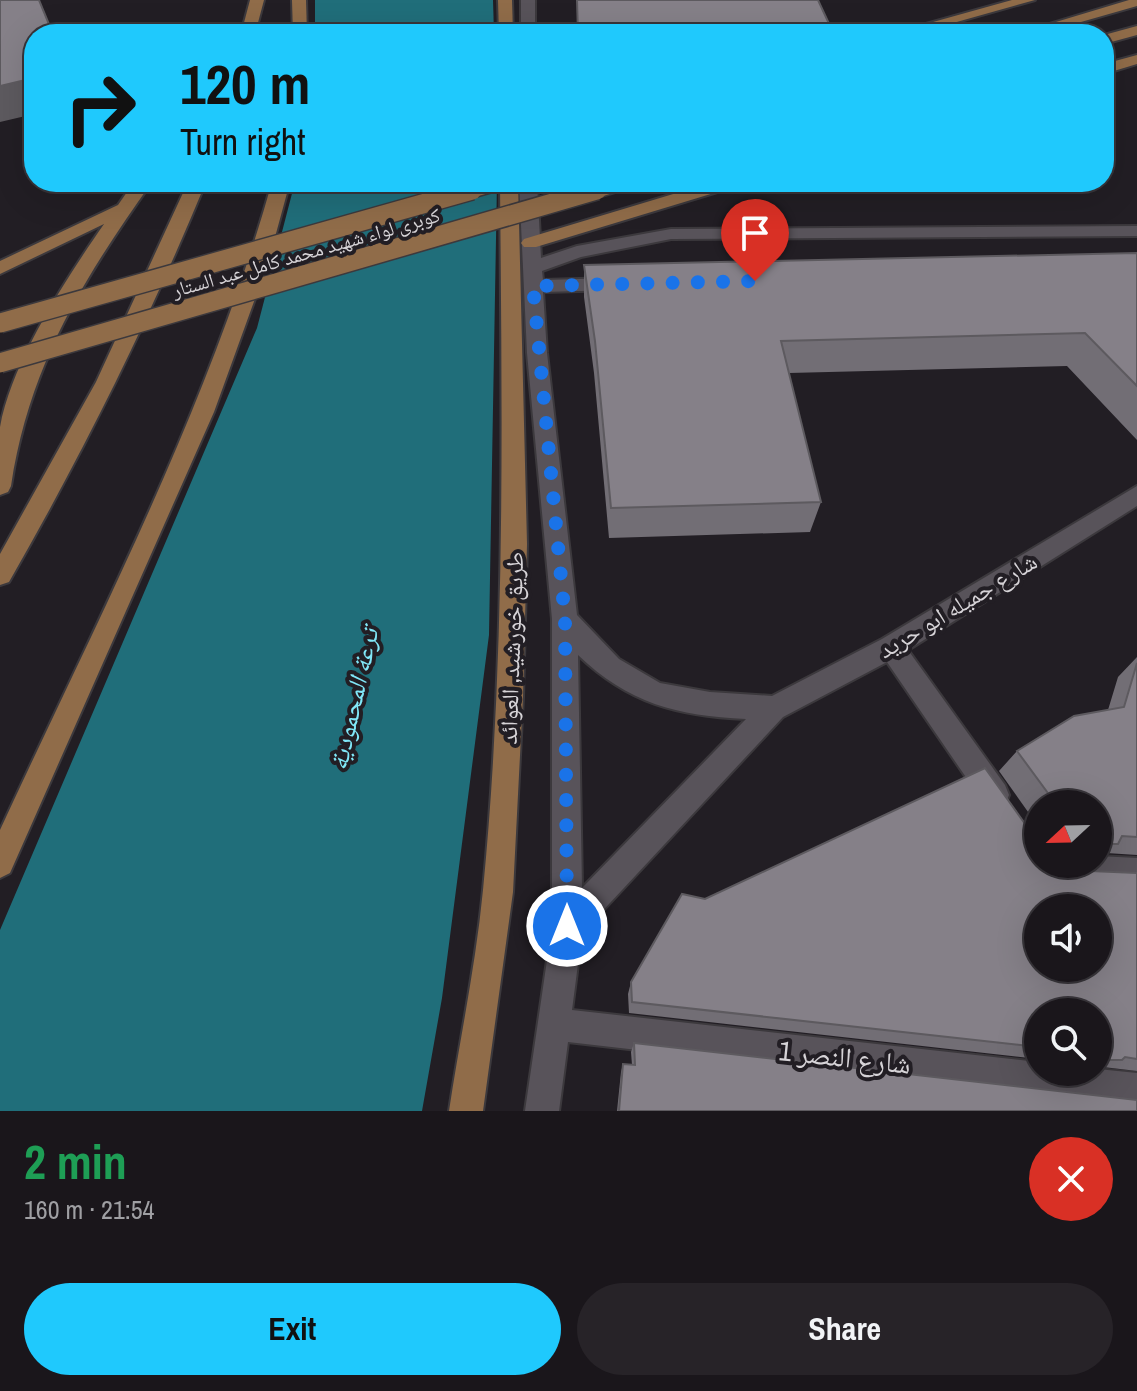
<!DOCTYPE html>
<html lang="en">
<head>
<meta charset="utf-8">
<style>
  body { margin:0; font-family:"Archivo Narrow","Noto Naskh Arabic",sans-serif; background:#272328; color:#f1f3f6; height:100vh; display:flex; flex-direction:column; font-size:30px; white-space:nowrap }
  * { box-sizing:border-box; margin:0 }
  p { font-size:26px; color:#9f9fa3 }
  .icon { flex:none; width:44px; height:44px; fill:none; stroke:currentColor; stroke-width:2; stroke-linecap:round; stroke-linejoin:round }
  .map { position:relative; height:1111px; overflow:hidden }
  .sheet { display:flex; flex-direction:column; background:#1a161b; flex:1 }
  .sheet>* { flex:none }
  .top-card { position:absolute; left:24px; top:24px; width:1090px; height:168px; border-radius:32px; box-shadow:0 8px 32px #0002,0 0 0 2px #38353a; background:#1fc9fd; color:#111; overflow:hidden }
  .needle { width:52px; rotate:248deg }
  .controls { position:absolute; left:1024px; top:790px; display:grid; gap:16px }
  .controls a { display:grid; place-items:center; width:88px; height:88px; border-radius:50%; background:#1a161b; box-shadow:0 8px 32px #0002,0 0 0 2px #38353a; font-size:40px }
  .pin { position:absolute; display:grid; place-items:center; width:68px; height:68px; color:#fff; margin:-82px -34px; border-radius:50% 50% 50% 0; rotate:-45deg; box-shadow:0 0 8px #0007 }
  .pin .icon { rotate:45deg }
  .me { position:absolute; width:88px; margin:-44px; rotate:0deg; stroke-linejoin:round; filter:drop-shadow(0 0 6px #0008) }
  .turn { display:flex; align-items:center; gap:28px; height:168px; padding:0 24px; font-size:36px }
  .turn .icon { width:104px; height:104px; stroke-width:2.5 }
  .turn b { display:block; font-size:56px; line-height:68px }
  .round { display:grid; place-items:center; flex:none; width:84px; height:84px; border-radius:42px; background:#272328 }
  .summary { display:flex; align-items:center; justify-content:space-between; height:136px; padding:0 24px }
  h1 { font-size:48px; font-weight:700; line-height:60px; color:#1e9e55 }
  .button { display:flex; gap:16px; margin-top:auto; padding:16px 24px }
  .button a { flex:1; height:92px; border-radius:48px; background:#1fc9fd; color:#111; font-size:32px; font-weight:700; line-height:92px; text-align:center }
  .button a+a { background:#272328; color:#f1f3f6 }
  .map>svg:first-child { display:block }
</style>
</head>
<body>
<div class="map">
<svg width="1137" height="1111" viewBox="0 0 1137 1111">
  <rect width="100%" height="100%" fill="#221e24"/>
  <g fill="#206e7a">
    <polygon points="315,0 493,0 494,34 315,34"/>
    <polygon points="295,182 497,182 489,635 442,998 422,1111 0,1111 0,930 257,328"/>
  </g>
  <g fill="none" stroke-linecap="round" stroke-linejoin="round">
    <defs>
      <g id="minor">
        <rect x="521" y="0" width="14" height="34"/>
        <path d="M 519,182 L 537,182 L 541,258 L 577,246 L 671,229 L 1137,226 L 1137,236 L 671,239 L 581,257 L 542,271 L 543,280 L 615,278 L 624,284 L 615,290 L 543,292 L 547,353 L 577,615 L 619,659 L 660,683 L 710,692 L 772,696 L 882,639 L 1137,486 L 1137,506 L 908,650 L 1005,785 L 1009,795 L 1005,805 L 995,809 L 985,805 L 887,662 L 783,717 L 582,933 L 572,1010 L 1038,1062 L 1038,1072 L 1098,1072 L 1098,1069 L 1137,1073 L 1137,1107 L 568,1042 L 559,1111 L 525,1111 L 552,926 L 552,619 L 527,353 ZM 578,655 C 628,703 677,716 746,719 L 582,888 Z"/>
        <polygon points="1038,851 1038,864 1098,864 1098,856 1137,858 1137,888 1046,883 1035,879 1028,864 1032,853"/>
      </g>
      <g id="major">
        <polygon points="250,0 264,0 255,34 241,34"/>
        <polygon points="292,0 306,0 307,34 293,34"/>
        <polygon points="498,0 512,0 513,34 499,34"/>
        <polygon points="1012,0 1035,0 914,34 890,34"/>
        <polygon points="1129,0 1137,0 1137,6 1039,34 1016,34"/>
        <polygon points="1137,26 1137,35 1104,44 1104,35"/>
        <polygon points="1137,55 1137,64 1104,74 1104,64"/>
        <path d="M 134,182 L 152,182 C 83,279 29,366 11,486 L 8,492 L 0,495 C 0,473 0,448 0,427 C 12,361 66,279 104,224 L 0,274 L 0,261 L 118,205 Z"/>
        <path d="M 188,182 L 206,182 C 149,320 83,453 9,582 L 0,585 L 0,554 L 96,382 Z"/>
        <path d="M 272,182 L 290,182 L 268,263 L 214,412 L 10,873 L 0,878 L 0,830 C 98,618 209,407 272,182 Z"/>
        <path d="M 500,182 L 518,182 L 527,544 L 523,697 L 513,892 L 483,1111 L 449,1111 C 460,1038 476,964 483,890 C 506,654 502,418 500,182 Z"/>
        <polygon points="713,182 740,182 737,186 536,247 524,247 521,243 524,239"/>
      </g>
    </defs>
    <use href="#minor" stroke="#3c393d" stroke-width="4"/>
    <use href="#major" stroke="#3c393d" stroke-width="4"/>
    <use href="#minor" fill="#58535a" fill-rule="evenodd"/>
    <use href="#major" fill="#906c49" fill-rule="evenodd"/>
    <defs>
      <g id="major-bridge-far1">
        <polyline points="465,192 500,182"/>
        <polyline points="590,192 624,182"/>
      </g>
      <g id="major-bridge">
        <polyline points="0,323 472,190"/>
        <polyline points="0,363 597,190"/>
      </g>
    </defs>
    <use href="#major-bridge-far1" stroke="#3c393d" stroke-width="18" stroke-linecap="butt"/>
    <use href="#major-bridge" stroke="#3c393d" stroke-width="22" stroke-linecap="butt"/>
    <use href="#major-bridge-far1" stroke="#906c49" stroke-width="15"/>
    <use href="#major-bridge" stroke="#906c49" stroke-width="19"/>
  </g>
  <g fill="#726e75">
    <polygon points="1137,253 1137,440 1067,366 789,373 821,502 810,532 609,538 594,373 584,297 584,265"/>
    <polygon points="1137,657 1137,855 1106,853 1098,859 1098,804 1038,804 1038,826 999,771 1017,751 1108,710 1118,677"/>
    <polygon points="1055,866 1067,870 1137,873 1137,1071 1103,1067 1098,1068 1098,1012 1038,1012 1038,1059 629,1013 628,994 631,982 705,899"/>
    <polygon points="634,1043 1137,1111 617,1111 621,1072 623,1064 632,1065 631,1052"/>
  </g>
  <g fill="#5d5a5f">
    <polygon points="831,28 830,34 813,34"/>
    <polygon points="34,78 34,114 0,122 0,86"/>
  </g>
  <g fill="#858088" stroke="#5d5a5f" stroke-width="2" fill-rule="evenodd">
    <polygon points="0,0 39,0 53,34 34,34 34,78 0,86"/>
    <polygon points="577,0 818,0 831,28 813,34 578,34"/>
    <polygon points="1137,253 1137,386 1085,333 781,341 821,502 611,508 595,341 584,265"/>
    <polygon points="1137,663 1137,837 1122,836 1118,844 1098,844 1098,804 1056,804 1017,751 1074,716 1124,707"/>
    <path d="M 985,768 L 1038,842 L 1038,864 L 1054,864 L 1055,866 L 1067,870 L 1137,873 L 1137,1059 L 1125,1057 L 1122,1060 L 1098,1060 L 1098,1012 L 1038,1012 L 1038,1047 L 632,1002 L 631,982 L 682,894 L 705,899 ZM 1038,908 L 1098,908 L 1098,968 L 1038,968 Z"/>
    <polygon points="634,1043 1137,1100 1137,1111 619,1111 623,1064 635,1065"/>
  </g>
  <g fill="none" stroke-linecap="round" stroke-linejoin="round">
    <polyline stroke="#1a73e8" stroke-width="14" stroke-dasharray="0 25.2" points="567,926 565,619 533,286 755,281"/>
  </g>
  <g text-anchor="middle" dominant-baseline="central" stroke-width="8" stroke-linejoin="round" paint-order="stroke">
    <g font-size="20" fill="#d6d3d7" stroke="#221e24">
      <text transform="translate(306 252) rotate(-16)">كوبرى لواء شهيد محمد كامل عبد الستار</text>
    </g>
    <g font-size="24" fill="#d6d3d7" stroke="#221e24">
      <text transform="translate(957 605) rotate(-31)">شارع جميله ابو حريد</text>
      <text transform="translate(511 648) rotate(-88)">طريق خورشيد, العوائد</text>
    </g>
    <g font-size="26" font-style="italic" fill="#81e8f9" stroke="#221e24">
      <text transform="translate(353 699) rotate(-77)">ترعة المحمودية</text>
    </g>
    <g font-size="28" fill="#d6d3d7" stroke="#221e24">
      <text transform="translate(845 1057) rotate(6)">شارع النصر 1</text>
    </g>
  </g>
</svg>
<div class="controls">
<a><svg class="needle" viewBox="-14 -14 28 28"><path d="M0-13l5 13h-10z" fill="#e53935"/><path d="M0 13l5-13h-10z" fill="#9f9fa3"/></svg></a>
<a><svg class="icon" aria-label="sound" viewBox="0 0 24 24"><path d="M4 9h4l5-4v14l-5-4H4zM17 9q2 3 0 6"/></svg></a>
<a><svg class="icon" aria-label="search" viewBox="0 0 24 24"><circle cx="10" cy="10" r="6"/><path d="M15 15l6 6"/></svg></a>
</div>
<div class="pin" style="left:755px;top:281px;background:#d93025"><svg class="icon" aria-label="arrive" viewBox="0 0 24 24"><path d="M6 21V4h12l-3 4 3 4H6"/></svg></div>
<svg class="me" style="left:567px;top:926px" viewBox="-20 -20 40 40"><circle r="17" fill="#1a73e8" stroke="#fff" stroke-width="3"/><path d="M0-11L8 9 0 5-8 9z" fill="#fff"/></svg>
<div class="top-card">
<div class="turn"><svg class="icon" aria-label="right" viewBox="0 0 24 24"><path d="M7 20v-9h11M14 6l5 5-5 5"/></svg><div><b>120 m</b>Turn right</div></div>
</div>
</div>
<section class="sheet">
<div class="summary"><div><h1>2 min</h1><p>160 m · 21:54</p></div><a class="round" style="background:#d93025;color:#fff"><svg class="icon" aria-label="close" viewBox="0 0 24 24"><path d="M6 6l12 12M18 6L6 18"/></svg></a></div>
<div class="button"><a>Exit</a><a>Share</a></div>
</section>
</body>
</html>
